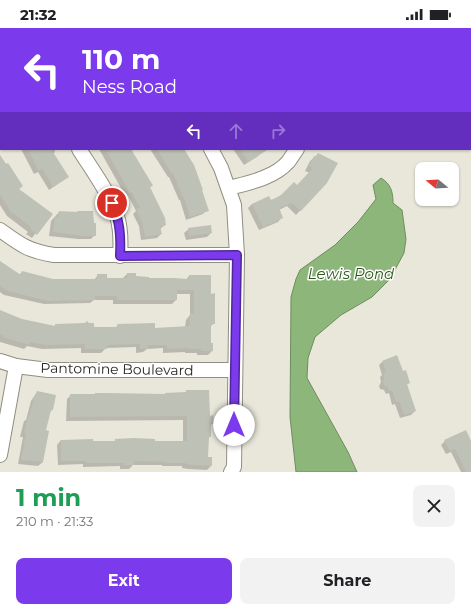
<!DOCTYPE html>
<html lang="en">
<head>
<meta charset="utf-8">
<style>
  body { margin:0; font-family:Montserrat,sans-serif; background:#f2f2f2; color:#202124; height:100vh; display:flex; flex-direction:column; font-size:15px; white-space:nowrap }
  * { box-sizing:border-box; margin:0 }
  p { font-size:13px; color:#757577 }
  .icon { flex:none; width:22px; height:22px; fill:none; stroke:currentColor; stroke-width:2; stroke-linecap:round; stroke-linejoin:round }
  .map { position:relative; height:444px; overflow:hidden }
  .details { display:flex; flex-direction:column; background:#fff; flex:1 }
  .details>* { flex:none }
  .banner { position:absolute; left:0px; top:0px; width:471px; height:122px; box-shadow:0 1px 3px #0004; background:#7c3aed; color:#fff; overflow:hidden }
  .needle { width:26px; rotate:288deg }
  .controls { position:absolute; left:415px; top:134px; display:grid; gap:8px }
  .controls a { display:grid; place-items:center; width:44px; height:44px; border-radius:8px; background:#fff; box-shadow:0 1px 3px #0004; font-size:20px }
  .pin { position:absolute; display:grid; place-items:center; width:34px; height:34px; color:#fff; margin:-17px; border:2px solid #fff; border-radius:50%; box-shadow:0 1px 4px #0007 }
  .me { position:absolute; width:44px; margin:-22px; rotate:0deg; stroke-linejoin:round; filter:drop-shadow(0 0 3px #0008) }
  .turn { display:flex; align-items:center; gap:14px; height:84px; padding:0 16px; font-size:18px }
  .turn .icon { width:52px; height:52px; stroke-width:2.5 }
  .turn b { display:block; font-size:28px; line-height:34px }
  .lanes { display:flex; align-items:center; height:38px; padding:0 16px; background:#0003; justify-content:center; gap:20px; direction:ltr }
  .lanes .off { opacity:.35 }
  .round { display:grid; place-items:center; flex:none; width:42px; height:42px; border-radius:8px; background:#f2f2f2 }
  .head { display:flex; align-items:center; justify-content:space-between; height:68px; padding:0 16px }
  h1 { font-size:24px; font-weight:700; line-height:30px; color:#1e9e55 }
  .primary-button { display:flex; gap:8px; margin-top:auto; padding:8px 16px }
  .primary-button a { flex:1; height:46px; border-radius:8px; background:#7c3aed; color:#fff; font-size:16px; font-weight:700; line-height:46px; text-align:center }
  .primary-button a+a { background:#f2f2f2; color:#202124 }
  .status { display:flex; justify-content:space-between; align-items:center; height:28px; padding:0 20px; background:#fff; direction:ltr }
  .status svg { height:11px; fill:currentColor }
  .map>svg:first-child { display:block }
</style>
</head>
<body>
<div class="status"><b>21:32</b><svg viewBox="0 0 49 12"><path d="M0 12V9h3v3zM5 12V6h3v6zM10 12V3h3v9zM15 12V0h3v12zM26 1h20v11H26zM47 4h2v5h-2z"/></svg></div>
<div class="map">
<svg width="471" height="444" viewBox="0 0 471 444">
  <rect width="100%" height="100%" fill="#e9e7da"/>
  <path fill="#8db77a" stroke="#6f8c60" d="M 381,150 C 391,156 393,164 393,175 L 402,182 L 406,211 L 404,225 L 390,251 L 372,269 L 341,287 L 315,309 L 308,330 L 307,350 L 348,424 L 357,444 L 296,444 L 290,389 L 291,269 L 296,251 L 300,242 L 335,217 L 358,194 L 376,171 L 373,157 Z"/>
  <g fill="#0003">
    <polygon points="23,0 49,0 50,1 24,1"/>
    <polygon points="78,0 105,0 106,1 78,1"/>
    <polygon points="160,0 191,0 192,1 160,1"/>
    <polygon points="210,0 244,0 245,1 211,1"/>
    <polygon points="0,44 1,46 1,94 0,92"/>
    <polygon points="21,121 54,121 55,124 53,126 68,149 49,162 38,144 34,146"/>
    <polygon points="99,121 130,121 152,157 149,160 165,197 160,201 161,206 157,210 141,212 139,198 133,186 136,183 128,167 126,169"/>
    <polygon points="150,121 181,121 201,163 207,182 203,186 186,192 180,172 179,172 169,149 168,149"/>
    <polygon points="233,121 265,121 257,129 244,137"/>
    <polygon points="318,126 326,155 296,187 287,178 279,182 282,189 278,194 259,202 248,180 252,176 271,173 297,158 310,145 305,143 310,133"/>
    <polygon points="0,128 22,158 18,162 51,186 32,210 26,206 28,204 7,188 0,177"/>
    <polygon points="59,184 95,207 91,211 78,211 49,208 51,193"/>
    <polygon points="189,201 211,205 207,209 186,212 184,205"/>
    <polygon points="0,234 19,247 22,244 52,252 94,252 98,247 106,251 123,250 127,246 135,249 148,251 186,252 189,248 210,266 214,295 210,299 210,316 212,323 208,327 197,327 197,325 185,325 185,324 163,325 163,320 147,321 143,324 136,325 136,319 106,320 101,325 81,325 81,320 42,321 27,318 24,321 0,314 0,283 21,292 54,299 55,297 93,300 115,300 118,297 154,301 185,299 186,292 190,287 190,266 176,266 176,272 172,276 113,276 113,272 94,272 90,275 44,276 4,267 0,264"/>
    <polygon points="382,334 402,345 409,355 406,357 415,383 411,387 400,390 395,376 392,377 389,365 386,366 384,362 380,361 379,358 381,354 380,349 382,347 379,337"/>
    <polygon points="187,363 209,389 213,395 210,398 210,408 208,411 207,430 211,438 207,442 188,441 182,440 182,438 162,438 162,437 133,437 129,441 120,441 120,438 83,439 83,436 58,437 57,417 61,412 92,414 114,414 116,412 154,414 183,414 183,392 66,393 67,371 71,367 164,367 165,366 184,365"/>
    <polygon points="37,364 52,382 49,385 45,403 43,434 38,438 18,436 23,409 20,409 24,393 26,392 31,373"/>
    <polygon points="445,413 471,415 471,444 461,444 451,424 446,426 441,417"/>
  </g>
  <g fill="#bec1b5">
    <polygon points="28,121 51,121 69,149 53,159 42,140 39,143"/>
    <polygon points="112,121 131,121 152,156 153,158 150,159 165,190 166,197 160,199 162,206 145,209 142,194 136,181 140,180 132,164 130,165 107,124"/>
    <polygon points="157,121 184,121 194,137 203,162 202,162 209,183 190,189 184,169 183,169 173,145 172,146"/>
    <polygon points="240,121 269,121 248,134"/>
    <polygon points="318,125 338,135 327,155 301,183 292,175 279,180 283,190 263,199 252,176 269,168 271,172 280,168 294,154 297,157 313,140 309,138 314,128 316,129"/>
    <polygon points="0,127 6,136 8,135 23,158 19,161 53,186 37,207 30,201 31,199 11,184 0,167"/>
    <polygon points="59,183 77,184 77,183 93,183 94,195 96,195 96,208 83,208 53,204 55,188 58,190"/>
    <polygon points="211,197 212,205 189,208 188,200"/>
    <polygon points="0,233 21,247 22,243 53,251 97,251 97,246 107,246 107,250 127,250 127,245 136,245 136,248 149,249 149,250 173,250 189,251 189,247 211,247 211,266 215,265 215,296 211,296 211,315 213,315 213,323 201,323 201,321 189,321 189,320 167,321 167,317 148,317 148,321 140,321 140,316 107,317 107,321 85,321 85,316 46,317 30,314 29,317 3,309 4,308 0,306 0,282 22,291 55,298 55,296 85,295 87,293 89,295 94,295 94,299 118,299 117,296 155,295 155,300 189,298 190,286 194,286 194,262 177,262 177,272 117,272 117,268 95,268 95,272 48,273 8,263 0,258"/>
    <polygon points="397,327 403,343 406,342 410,355 407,356 416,383 404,387 399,373 396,374 392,362 389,363 388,359 384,357 383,353 384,350 383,345 386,344 382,333"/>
    <polygon points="186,362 209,362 210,388 213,387 214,396 211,396 211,409 209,409 208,429 212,429 212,438 192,437 186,436 186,435 166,435 166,434 134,433 134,437 124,437 124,435 86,435 86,433 61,433 61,412 93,411 93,413 115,413 115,411 134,410 155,411 155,413 187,413 187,388 70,389 70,366 95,366 95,365 105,365 165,366 165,365 186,364"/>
    <polygon points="37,363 56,367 53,382 51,382 46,402 49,403 43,434 21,432 26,405 24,405 28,388 29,388 35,367 36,368"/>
    <polygon points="466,402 471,413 471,444 466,444 455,421 450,423 444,412"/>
  </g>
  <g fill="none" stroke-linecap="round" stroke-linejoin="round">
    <defs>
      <g id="minor">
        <polyline points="2,0 3,1"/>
        <polyline points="136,0 137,1"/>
        <polyline points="270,0 271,1"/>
        <polyline points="321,1 322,0"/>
        <path d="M 79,121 C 90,139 111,167 117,188 C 121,201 121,214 120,228"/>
        <polyline points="211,121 221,140 234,177 237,227 234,439 231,444"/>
        <path d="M 229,160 C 248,155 274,150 288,134 C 291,130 294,125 297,121"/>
        <path d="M 0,202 C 21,217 28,223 54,227 L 237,227"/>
        <polyline points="0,333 16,338 48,342 234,342"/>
        <polyline points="0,427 16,338"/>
      </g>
    </defs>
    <use href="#minor" stroke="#908e83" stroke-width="16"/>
    <use href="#minor" stroke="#fff" stroke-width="14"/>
  </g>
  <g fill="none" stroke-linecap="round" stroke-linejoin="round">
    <defs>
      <path id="route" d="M 112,175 C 120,193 121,208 120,228 L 237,227 L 234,397"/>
    </defs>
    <use href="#route" stroke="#51269a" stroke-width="10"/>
    <use href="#route" stroke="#7c3aed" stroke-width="7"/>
  </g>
  <g text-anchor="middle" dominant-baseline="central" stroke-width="3" stroke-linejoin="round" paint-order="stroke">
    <g font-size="14" fill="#282722" stroke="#fff">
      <text transform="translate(117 341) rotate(1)">Pantomine Boulevard</text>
    </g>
    <g font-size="15" font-style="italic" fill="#30571a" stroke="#fff">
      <text x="351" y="245">Lewis Pond</text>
    </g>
  </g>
</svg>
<div class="controls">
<a><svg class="needle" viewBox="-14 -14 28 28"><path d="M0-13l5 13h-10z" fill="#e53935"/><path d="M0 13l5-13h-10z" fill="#757577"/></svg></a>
</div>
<div class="pin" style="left:112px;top:175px;background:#d93025"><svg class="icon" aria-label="arrive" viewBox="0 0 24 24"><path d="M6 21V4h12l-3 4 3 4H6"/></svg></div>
<svg class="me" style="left:234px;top:397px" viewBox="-20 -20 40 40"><circle r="19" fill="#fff"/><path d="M0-13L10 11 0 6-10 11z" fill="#7c3aed"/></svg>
<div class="banner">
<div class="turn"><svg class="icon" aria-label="left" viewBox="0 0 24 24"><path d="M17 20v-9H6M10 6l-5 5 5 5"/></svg><div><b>110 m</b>Ness Road</div></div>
<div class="lanes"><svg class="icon" aria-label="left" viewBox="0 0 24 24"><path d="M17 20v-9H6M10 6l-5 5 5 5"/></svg><svg class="icon off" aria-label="ahead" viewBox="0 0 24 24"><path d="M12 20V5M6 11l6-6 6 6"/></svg><svg class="icon off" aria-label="right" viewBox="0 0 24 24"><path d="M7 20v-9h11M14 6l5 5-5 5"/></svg></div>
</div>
</div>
<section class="details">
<div class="head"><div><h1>1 min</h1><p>210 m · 21:33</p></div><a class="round"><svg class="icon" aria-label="close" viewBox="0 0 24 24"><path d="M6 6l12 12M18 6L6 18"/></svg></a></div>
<div class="primary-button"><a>Exit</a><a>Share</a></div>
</section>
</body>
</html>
